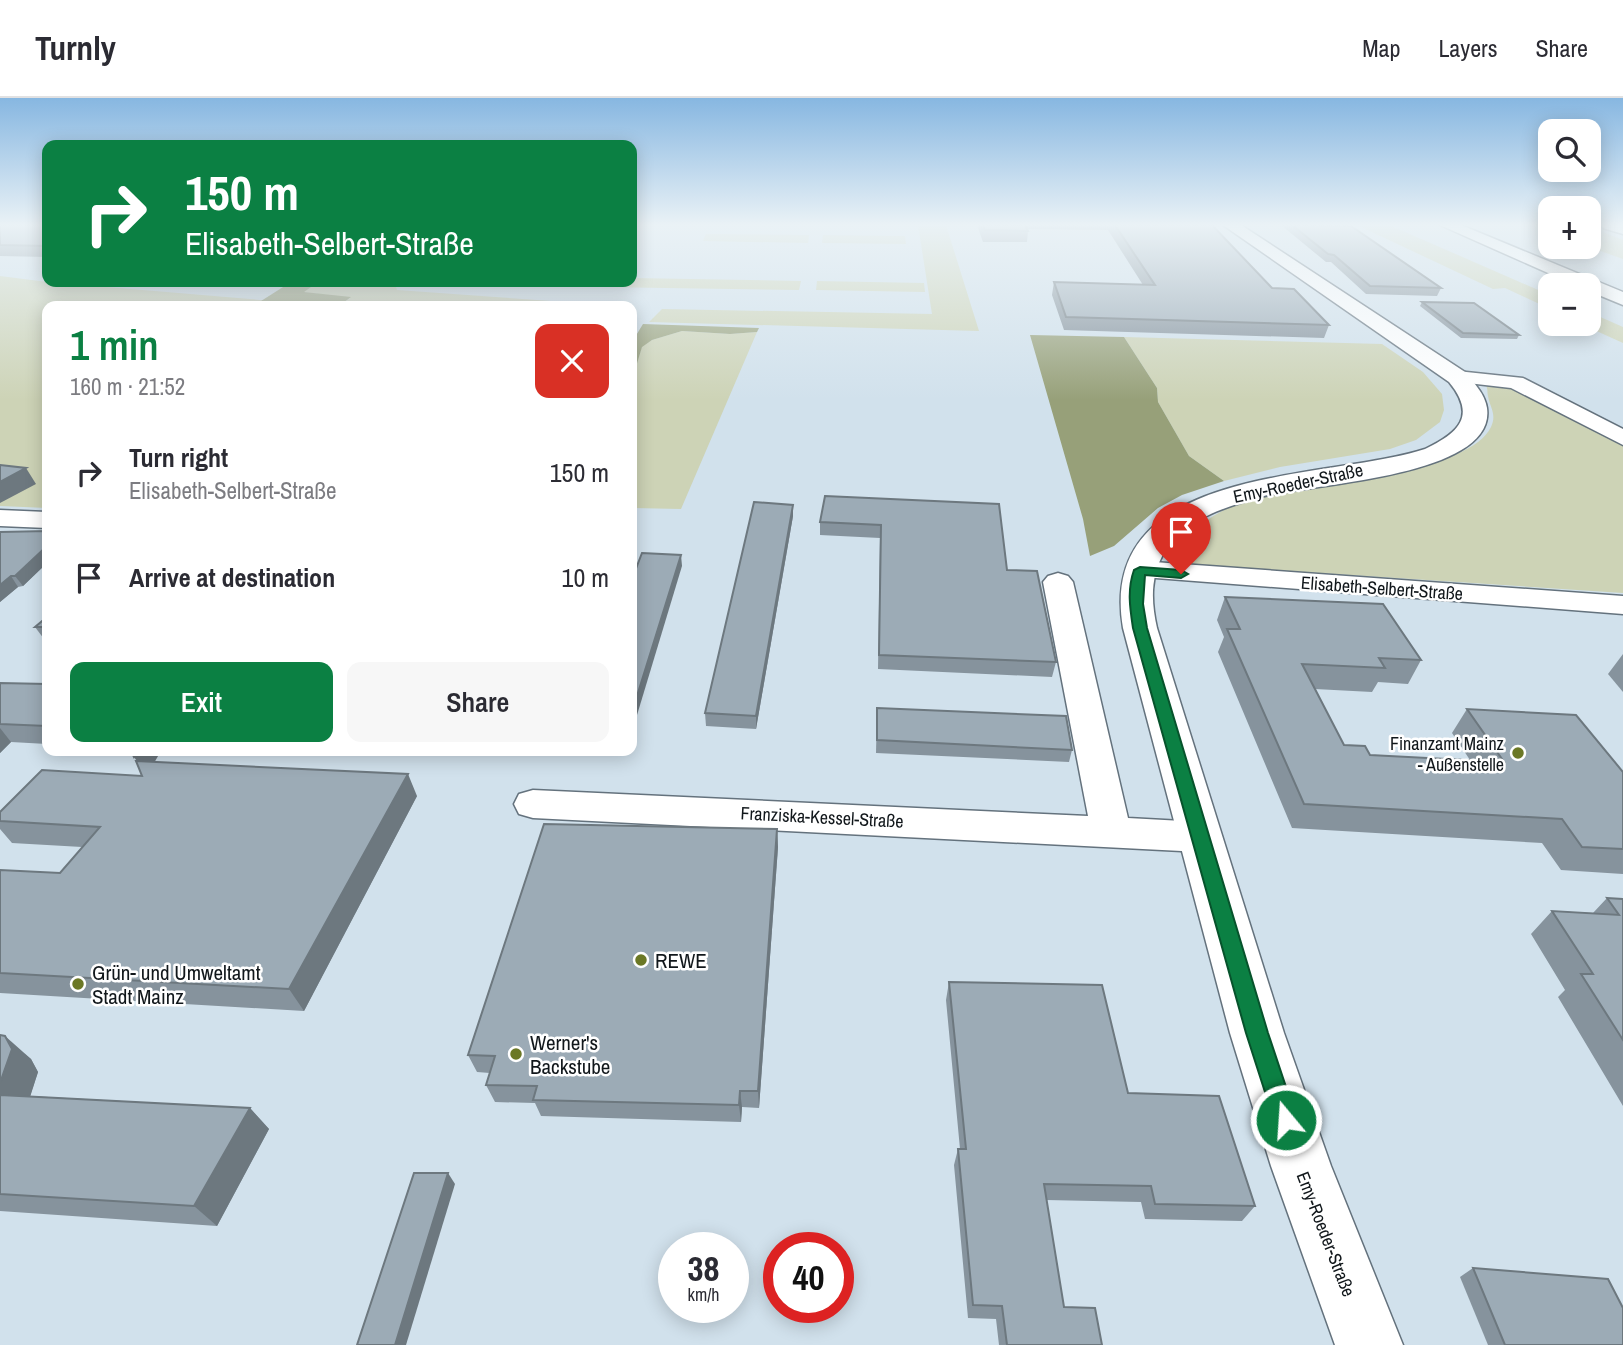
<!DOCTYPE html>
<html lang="en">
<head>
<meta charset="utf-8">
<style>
  body { margin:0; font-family:"Archivo Narrow",sans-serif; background:#f7f7f7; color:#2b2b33; height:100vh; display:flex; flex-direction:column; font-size:26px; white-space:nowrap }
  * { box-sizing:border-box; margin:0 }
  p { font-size:23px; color:#7c7c81 }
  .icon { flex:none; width:38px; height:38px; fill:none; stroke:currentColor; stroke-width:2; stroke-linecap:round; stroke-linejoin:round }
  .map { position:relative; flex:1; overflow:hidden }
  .drawer { position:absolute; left:42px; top:203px; width:595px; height:455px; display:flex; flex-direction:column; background:#fff; border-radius:14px; box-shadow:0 4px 18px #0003 }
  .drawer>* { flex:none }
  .hud { position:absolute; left:42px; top:42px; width:595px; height:147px; border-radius:14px; box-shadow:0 4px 18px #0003; background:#0b8043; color:#fff; overflow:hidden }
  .buttons { position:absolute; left:1538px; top:21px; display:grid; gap:14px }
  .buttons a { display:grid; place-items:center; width:63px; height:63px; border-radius:14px; background:#fff; box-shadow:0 4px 18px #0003; font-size:35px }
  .speed { position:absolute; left:658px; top:1134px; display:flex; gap:14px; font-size:35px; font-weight:700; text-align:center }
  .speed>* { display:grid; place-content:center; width:91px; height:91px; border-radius:50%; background:#fff; box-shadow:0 4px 18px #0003; line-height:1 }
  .speed small { font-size:18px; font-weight:400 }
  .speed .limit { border:10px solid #d22; background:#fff; color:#111 }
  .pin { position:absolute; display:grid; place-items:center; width:60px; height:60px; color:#fff; margin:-72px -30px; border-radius:50% 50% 50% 0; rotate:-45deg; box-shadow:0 0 7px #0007 }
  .pin .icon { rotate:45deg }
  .me { position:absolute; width:77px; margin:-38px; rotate:342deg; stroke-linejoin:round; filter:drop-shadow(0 0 5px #0008) }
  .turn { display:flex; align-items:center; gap:24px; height:147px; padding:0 28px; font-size:32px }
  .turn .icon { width:91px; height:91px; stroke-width:2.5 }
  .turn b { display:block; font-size:49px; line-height:60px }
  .round { display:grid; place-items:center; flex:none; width:74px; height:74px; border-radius:14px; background:#f7f7f7 }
  .headline { display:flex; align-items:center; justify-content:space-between; height:119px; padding:0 28px }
  h1 { font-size:42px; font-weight:600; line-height:52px; color:#0b8043 }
  .action { display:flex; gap:14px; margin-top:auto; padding:14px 28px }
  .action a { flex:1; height:80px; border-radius:14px; background:#0b8043; color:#fff; font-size:28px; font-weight:600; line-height:80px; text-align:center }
  .action a+a { background:#f7f7f7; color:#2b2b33 }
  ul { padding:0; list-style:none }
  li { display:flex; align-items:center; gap:21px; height:105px; padding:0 28px }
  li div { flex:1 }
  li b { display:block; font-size:26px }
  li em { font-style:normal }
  header { display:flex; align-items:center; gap:42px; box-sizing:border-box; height:98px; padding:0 35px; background:#fff; border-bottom:2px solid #e1e1e2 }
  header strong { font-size:33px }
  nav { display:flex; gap:38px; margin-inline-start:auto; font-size:24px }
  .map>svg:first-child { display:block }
</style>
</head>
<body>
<header>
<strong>Turnly</strong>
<nav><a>Map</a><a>Layers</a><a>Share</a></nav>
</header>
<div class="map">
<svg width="1623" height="1247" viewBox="0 0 1623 1247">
  <rect width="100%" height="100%" fill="#d1e1ec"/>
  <g fill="#cdd3b6">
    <polygon points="918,127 946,127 979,233 649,224 662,211 932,216"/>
    <polygon points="1357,127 1389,127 1536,191 1550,197 1550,211 1505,190 1493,191"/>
    <polygon points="1589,129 1623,142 1623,161 1589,149"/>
    <polygon points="706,136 716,136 809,137 808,145 703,143"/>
    <polygon points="823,137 905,138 906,146 822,145"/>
    <polygon points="0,178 47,184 332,208 47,208 47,410 0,408"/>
    <polygon points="632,180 801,183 799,192 535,188 539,184 632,184"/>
    <polygon points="817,183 924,185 925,194 816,192"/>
    <polygon points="318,184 403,184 396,189 397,192 622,208 381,208 343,205 350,200 303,194"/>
    <polygon points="1589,214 1623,229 1623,245 1581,226 1589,226"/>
    <polygon points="682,233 730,236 757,234 681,411 632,410 632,282 642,248 652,242"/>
    <polygon points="1124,239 1382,246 1423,274 1442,296 1444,312 1440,324 1416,342 1390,351 1280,369 1224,383 1189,358 1158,304 1157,290"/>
    <path d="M 1486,287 L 1512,287 L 1623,345 L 1623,495 L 1182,466 L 1187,455 L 1174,452 C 1196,427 1222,409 1254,400 C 1306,384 1468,377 1491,329 C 1497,316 1490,310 1488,298 C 1487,293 1488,292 1486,287 Z"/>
  </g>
  <g fill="#97a079">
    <polygon points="291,184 318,184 304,194 351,199 339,208 261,203"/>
    <polygon points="643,226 759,230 757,234 730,236 682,233 652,242 642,249 632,282 632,244"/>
    <polygon points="1030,237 1124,239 1157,290 1158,304 1189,358 1224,383 1182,397 1158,410 1114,448 1090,458 1083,421"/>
  </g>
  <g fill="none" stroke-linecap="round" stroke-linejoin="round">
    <defs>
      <g id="street">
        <polygon points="1601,127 1623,127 1623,136 1603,130"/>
        <polygon points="1457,273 1523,280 1623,331 1623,347 1511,290 1450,283 1447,279 1450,275"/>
        <polygon points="0,412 47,414 47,430 0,428"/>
        <polygon points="1140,463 1623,498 1623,516 1130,478 1126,472 1130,466"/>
        <polygon points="1058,475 1068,478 1073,484 1128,720 1201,724 1215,728 1221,739 1215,750 1201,754 533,720 519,716 514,706 519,696 533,692 1088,718 1043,484 1048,478"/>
      </g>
      <path id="secondary" d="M 1223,127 L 1241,127 L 1465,274 C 1474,285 1485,296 1487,310 C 1497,380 1305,386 1260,399 C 1228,408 1183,422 1165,453 C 1150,478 1151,503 1157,530 L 1284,935 L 1331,1068 L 1403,1247 L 1335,1247 L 1271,1068 L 1230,935 L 1123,530 C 1095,366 1326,383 1425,351 C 1459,335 1477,318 1449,284 Z"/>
      <polygon id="highway" points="1440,127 1461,127 1623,194 1623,207 1589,193 1589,187 1575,187"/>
    </defs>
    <use href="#street" stroke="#64727d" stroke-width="3"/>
    <use href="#secondary" stroke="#64727d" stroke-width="3"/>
    <use href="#highway" stroke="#64727d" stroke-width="3"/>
    <use href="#street" fill="#fff" fill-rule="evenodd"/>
    <use href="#secondary" fill="#fff" fill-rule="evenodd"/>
    <use href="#highway" fill="#fff" fill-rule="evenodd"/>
  </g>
  <g fill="#86939d">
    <polygon points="0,127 47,127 47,159 0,158"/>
    <polygon points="977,127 1212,127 1272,190 1329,227 1324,240 1064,232 1052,197 1054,184 1143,187 1108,132 1027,131 1028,133 1027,144 983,144"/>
    <polygon points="1281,127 1342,127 1441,190 1437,198 1366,196 1331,164 1326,164"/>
    <polygon points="1422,204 1519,237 1517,241 1461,240 1420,208"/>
    <polygon points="825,398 1007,472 1056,564 1052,579 878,571 880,440 820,437 820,424"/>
    <polygon points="793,407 793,418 756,631 706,628 705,615"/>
    <polygon points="47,433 47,465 23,488 18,489 0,504 0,434"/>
    <polygon points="1225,499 1421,562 1408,586 1378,584 1372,594 1315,591 1344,647 1370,657 1470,662 1452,635 1467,611 1623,674 1623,776 1561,772 1542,745 1292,730 1218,554 1224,539 1217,522"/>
    <polygon points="47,519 47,541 44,541 35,529"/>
    <polygon points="1623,556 1623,594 1608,576"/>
    <polygon points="0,585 47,586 47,646 11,644 0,655"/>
    <polygon points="877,610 1072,652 1069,664 876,655"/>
    <polygon points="138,664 154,664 417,698 304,913 0,895 0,772 60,775 82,749 12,745 0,731 0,714 142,678"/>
    <polygon points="777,731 778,749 759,1010 742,1009 741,1024 541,1018 535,1005 495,1004 486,987 490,975 477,974 468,957"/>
    <polygon points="1607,800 1623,801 1623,1008 1558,899 1565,892 1531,836 1552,813 1593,815"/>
    <polygon points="949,884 1128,995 1255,1108 1242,1123 1145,1121 1141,1104 1046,1102 1064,1209 1102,1247 999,1247 996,1221 968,1220 954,1067 958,1051 960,1051 946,902"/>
    <polygon points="0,937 31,961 38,974 30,998 250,1010 269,1031 217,1128 0,1113"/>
    <polygon points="1473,1170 1623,1247 1488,1247 1460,1179"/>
  </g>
  <g fill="#6d787f">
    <polygon points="26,370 36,386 0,405 0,384"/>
    <polygon points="793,407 793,418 756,631 756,618"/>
    <polygon points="47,448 47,465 23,488 15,478"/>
    <polygon points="681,457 682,468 634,627 632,614"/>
    <polygon points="11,478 18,489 0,504 0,487"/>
    <polygon points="0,630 11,644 0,655"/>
    <polygon points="138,653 161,653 147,677 134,659"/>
    <polygon points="408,676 417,698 304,913 289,891"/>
    <polygon points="777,731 778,749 759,1010 758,993"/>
    <polygon points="5,938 31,961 38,974 24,1018 0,999 0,985"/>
    <polygon points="740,993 742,1009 741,1024 739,1007"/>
    <polygon points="250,1010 269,1031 217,1128 194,1108"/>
    <polygon points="448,1075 455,1086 406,1247 395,1247"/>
  </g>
  <g fill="#9cabb6" stroke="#6d787f" stroke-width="2">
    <polygon points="0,127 47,127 47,148 0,147"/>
    <polygon points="983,127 1025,127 1028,133 985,132"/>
    <polygon points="1115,127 1212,127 1272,190 1294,191 1329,227 1066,219 1054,184 1155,187"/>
    <polygon points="1292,127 1351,128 1441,190 1370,188 1334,157 1328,156"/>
    <polygon points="1422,204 1474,205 1519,237 1463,235"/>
    <polygon points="0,367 26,370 0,384"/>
    <polygon points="825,398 999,406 1007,472 1037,473 1056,564 879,557 881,427 820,424"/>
    <polygon points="754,404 793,407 756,618 705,615"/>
    <polygon points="47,433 47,448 15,478 11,478 0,487 0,434"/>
    <polygon points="642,455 681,457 632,614 632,481"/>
    <polygon points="1225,499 1383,506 1421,562 1379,560 1385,570 1302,566 1344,647 1365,648 1370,657 1504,664 1467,611 1576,617 1623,674 1623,751 1582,749 1562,721 1304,706 1227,531 1240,531"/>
    <polygon points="47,519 47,529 35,529"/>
    <polygon points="0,585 47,586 47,628 0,626"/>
    <polygon points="877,610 1066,618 1072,652 877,642"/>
    <polygon points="131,653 138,653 134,659"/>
    <polygon points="136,663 408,676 289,891 0,875 0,772 60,775 100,729 0,723 0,714 42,672 142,678"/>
    <polygon points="544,726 777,731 758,993 740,993 739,1007 533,1002 537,988 486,987 495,958 468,957"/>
    <polygon points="1607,800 1623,801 1623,942 1581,876 1593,876 1552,813 1619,817"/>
    <polygon points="949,884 1102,887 1128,995 1219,998 1255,1108 1155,1106 1151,1088 1044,1086 1064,1209 1095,1210 1102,1247 1007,1247 1002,1208 973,1207 958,1051 966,1051"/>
    <polygon points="0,937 5,938 12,951 0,985"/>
    <polygon points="0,997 250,1010 194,1108 0,1096"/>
    <polygon points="414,1075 448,1075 395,1247 357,1247"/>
    <polygon points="1473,1170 1608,1181 1623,1210 1623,1247 1505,1247"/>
  </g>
  <linearGradient id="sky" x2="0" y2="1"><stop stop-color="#87b7e1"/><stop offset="0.42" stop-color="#eaf2f6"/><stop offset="1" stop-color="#eaf2f6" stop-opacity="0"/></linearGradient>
  <rect width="1623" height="302" fill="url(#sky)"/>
  <path fill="#0b8043" stroke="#07532c" stroke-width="2" d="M 1140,469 L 1181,472 L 1188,476 L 1181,480 L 1145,477 L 1143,506 L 1147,530 L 1268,935 L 1297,1022 L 1294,1030 L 1286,1033 L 1277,1030 L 1274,1022 L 1246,935 L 1133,530 C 1130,510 1127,492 1134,472 Z"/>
  <g fill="#6b7825" stroke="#fff" stroke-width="2.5">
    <circle cx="1518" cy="655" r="7"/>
    <circle cx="641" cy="862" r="7"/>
    <circle cx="78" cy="886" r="7"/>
    <circle cx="516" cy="956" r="7"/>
  </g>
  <g text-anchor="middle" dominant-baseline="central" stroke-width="5" stroke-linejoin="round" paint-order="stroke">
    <g font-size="18" fill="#11171b" stroke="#fff">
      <text transform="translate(1298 385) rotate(-12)">Emy-Roeder-Straße</text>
      <text transform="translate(1382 490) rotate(4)">Elisabeth-Selbert-Straße</text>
      <text transform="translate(822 719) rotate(3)">Franziska-Kessel-Straße</text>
      <text transform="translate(1326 1136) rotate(69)">Emy-Roeder-Straße</text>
    </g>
    <g font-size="18" fill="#11171b" stroke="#fff" text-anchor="end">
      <text x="1504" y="645">Finanzamt Mainz<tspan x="1504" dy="21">- Außenstelle</tspan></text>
    </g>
    <g font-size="21" fill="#11171b" stroke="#fff" text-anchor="start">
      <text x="655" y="862">REWE</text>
      <text x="92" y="874">Grün- und Umweltamt<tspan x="92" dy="24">Stadt Mainz</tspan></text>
      <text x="530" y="944">Werner's<tspan x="530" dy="24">Backstube</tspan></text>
    </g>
  </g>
</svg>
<div class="buttons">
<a><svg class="icon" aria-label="search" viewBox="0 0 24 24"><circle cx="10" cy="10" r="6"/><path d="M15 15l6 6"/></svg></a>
<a>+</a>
<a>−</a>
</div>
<div class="speed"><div>38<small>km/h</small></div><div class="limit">40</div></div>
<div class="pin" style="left:1181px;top:476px;background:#d93025"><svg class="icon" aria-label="arrive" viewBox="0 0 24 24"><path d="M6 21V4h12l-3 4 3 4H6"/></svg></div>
<svg class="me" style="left:1286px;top:1022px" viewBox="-20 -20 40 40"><circle r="17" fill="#0b8043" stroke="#fff" stroke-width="3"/><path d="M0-11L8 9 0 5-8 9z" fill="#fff"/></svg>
<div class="hud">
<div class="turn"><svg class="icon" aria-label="right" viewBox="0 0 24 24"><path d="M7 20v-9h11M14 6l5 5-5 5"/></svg><div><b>150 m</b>Elisabeth-Selbert-Straße</div></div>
</div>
<section class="drawer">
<div class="headline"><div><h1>1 min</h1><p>160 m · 21:52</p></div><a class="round" style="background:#d93025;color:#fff"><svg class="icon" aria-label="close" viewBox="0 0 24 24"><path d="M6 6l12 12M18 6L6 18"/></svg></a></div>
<ul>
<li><svg class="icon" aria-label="right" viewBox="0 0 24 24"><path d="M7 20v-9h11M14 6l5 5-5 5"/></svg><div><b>Turn right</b><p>Elisabeth-Selbert-Straße</p></div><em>150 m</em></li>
<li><svg class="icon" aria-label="arrive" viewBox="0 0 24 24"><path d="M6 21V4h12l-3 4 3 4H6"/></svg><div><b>Arrive at destination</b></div><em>10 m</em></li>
</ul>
<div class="action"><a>Exit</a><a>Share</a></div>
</section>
</div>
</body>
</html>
